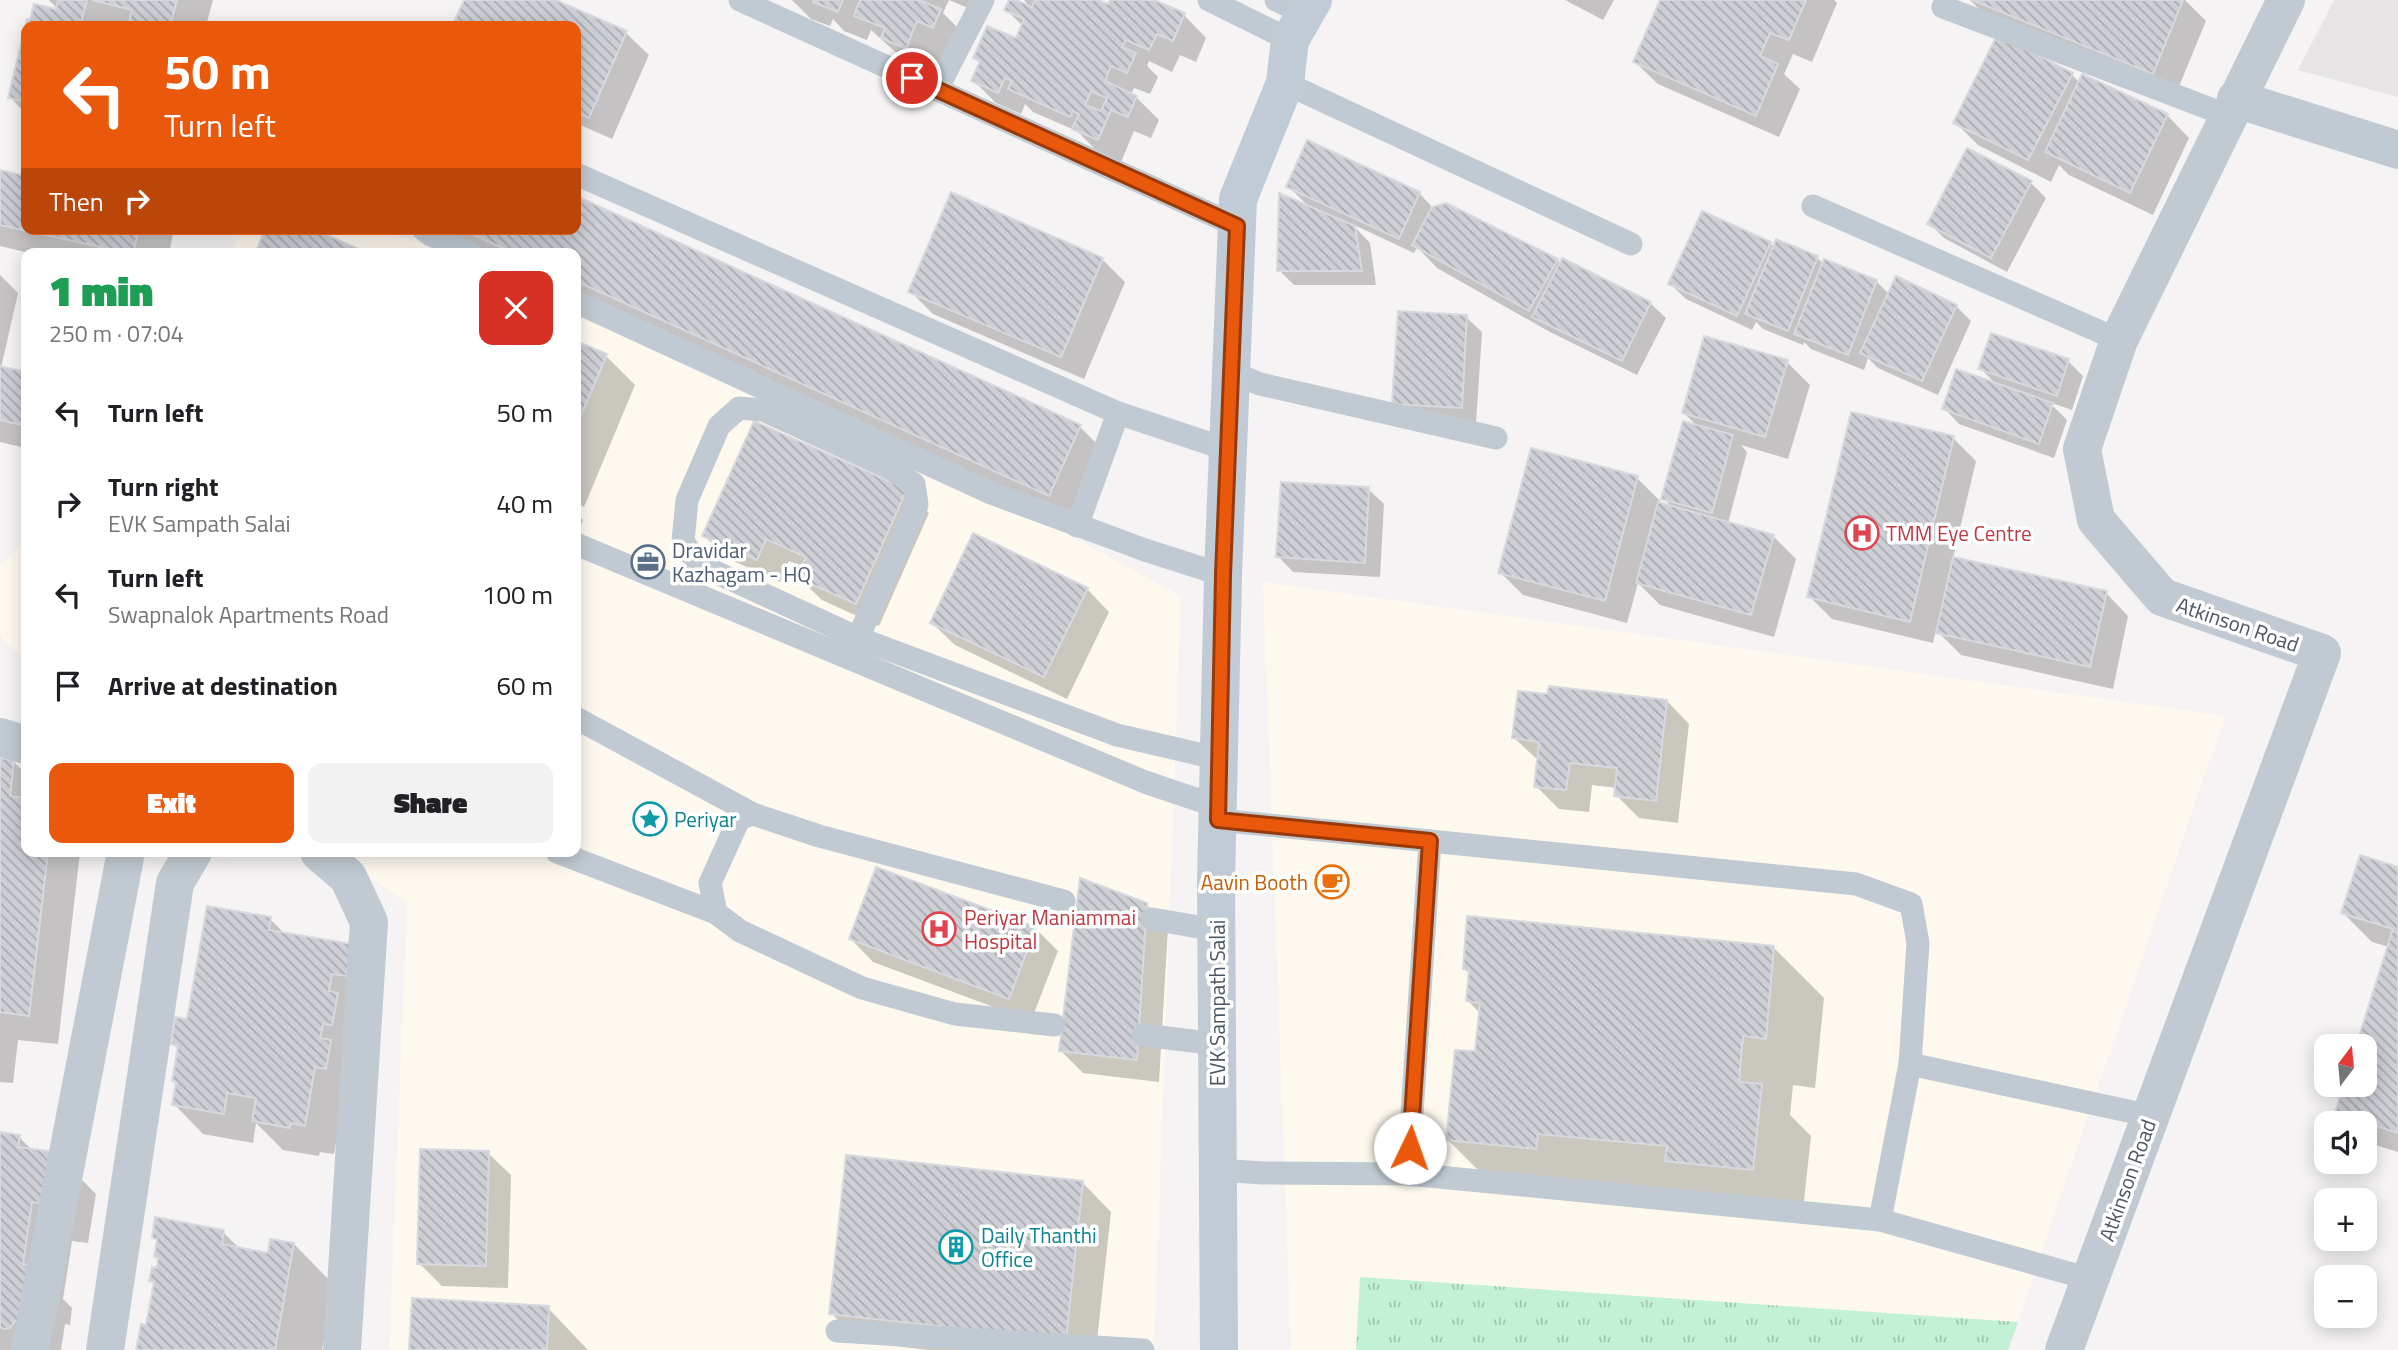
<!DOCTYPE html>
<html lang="en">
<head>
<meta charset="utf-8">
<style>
  body { margin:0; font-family:"Titillium Web",sans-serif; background:#f2f2f2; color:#202124; height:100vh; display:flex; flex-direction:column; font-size:26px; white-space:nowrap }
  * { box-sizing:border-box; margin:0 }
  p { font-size:23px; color:#757577 }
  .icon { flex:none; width:38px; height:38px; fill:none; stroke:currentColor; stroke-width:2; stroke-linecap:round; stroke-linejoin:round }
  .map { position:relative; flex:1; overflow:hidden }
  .panel { position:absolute; left:21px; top:248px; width:560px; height:609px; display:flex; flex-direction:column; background:#fff; border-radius:14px; box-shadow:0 4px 18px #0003 }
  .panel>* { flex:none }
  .hud { position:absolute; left:21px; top:21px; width:560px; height:214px; border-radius:14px; box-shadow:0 4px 18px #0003; background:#ea580c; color:#fff; overflow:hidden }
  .needle { width:46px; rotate:16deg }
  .fabs { position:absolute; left:2314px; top:1034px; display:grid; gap:14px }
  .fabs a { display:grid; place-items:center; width:63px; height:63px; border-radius:14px; background:#fff; box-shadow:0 4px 18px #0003; font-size:35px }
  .pin { position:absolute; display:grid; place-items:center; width:60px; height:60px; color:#fff; margin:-30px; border:4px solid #fff; border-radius:50%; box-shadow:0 2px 7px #0007 }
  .me { position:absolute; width:77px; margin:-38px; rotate:3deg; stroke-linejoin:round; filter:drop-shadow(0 0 5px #0008) }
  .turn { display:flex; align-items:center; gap:24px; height:147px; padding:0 28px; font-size:32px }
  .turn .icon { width:91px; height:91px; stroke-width:2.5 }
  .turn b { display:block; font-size:49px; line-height:60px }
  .then { display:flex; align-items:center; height:66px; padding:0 28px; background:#0003; gap:14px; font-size:26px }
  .round { display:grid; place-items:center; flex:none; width:74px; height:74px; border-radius:14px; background:#f2f2f2 }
  .overview { display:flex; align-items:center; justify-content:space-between; height:119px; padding:0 28px }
  h1 { font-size:42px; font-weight:800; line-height:52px; color:#1e9e55 }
  .action { display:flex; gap:14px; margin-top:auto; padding:14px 28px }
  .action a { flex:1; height:80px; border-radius:14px; background:#ea580c; color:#fff; font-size:28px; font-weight:800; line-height:80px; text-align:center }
  .action a+a { background:#f2f2f2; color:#202124 }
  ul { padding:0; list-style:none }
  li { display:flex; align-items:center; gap:21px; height:91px; padding:0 28px }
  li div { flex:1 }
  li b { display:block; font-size:26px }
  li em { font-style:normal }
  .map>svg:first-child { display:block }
</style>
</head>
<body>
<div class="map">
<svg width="2398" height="1350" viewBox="0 0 2398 1350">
  <defs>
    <pattern id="park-tufts" width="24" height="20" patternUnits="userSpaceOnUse" patternTransform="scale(1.75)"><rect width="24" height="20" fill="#c3f1d5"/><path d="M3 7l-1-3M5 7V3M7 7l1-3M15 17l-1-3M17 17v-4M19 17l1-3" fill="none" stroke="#a0c6b0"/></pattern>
    <pattern id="building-back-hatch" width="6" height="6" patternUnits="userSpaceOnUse" patternTransform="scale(1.75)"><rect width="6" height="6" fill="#cdcfd5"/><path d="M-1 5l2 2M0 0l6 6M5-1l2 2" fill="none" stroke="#a8abb0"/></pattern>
  </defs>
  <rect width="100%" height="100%" fill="#f5f3f3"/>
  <g fill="#fdf9ef">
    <polygon points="244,229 372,229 457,254 229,254"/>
    <polygon points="576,302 991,493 1181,596 1154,1350 389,1350 407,903 333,852 576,852"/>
    <polygon points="26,537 26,662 0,637 0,567"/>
    <polygon points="1263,582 2225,716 2008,1350 1291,1350"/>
  </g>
  <polygon fill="#e6e4e5" points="2334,0 2398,0 2398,97 2298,70"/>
  <polygon fill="url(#park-tufts)" points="1360,1277 2018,1322 2008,1350 1356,1350"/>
  <g fill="#0003">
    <polygon points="49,0 213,0 206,26 27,26 28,21 57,11 58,9"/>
    <polygon points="466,0 552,0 626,33 649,55 612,139 576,123 576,26 454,26"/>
    <polygon points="792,0 949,0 943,13 969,39 935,77 912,67 871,30 867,40 844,31 833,19 830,26 811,19"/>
    <polygon points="949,0 971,0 968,8"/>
    <polygon points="1011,0 1032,9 1024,0 1094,0 1109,7 1112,0 1149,0 1184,15 1206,38 1196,62 1180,55 1172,72 1149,61 1147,66 1158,77 1150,94 1134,88 1131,95 1136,97 1159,120 1151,138 1134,131 1121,162 1097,151 1077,131 1033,112 1025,104 1021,114 996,103 974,81 981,64 975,58 1016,40 1023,26 1006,10"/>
    <polygon points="1565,0 1614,0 1603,20"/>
    <polygon points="1662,0 1834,0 1837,3 1812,62 1793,54 1784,74 1800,89 1779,137 1658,84 1635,62"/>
    <polygon points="1970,0 2185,0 2206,21 2175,96 1989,19"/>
    <polygon points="26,29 26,114 10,97"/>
    <polygon points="2072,75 2080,83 2167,115 2189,138 2153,215 2069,175 2059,165 2051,182 1978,145 1955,122"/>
    <polygon points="0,172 26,178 26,229 169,229 173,234 169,254 33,254 0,246"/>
    <polygon points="2031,183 2046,198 2007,272 1944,238 1929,223"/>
    <polygon points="1288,186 1419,193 1434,209 1557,260 1561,264 1650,303 1666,318 1637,375 1550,332 1437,268 1417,247 1414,253 1352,224 1370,243 1376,285 1294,285 1279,270 1309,207"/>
    <polygon points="576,198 1080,427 1109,456 1078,524 576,296 576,254 483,254 444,229 576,229"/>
    <polygon points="1777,242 1817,258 1824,264 1876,281 1889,294 1956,306 1971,321 1938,395 1878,368 1868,358 1864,370 1811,349 1804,342 1803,345 1763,329 1756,322 1752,330 1686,299 1670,284 1770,243 1774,248"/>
    <polygon points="1102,259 1125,282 1084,379 933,314 910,291"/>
    <polygon points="0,275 18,293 1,368 26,374 26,448 0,442"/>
    <polygon points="1466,317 1482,332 1476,423 1394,403"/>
    <polygon points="576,343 606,356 635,385 584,507 576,503"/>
    <polygon points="2068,361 2083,376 2072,410 2049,402 2067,420 2054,458 1959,424 1944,408 1997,385 1981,369"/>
    <polygon points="1787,362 1810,385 1788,459 1741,445 1747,452 1728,523 1773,536 1796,559 1774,637 1660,605 1638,583 1627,623 1523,595 1500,572 1637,478 1660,501 1659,504 1673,508 1663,498 1698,427 1684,413"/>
    <polygon points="1953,438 1976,461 1953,558 2106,593 2128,616 2113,689 1961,655 1936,630 1933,643 1832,619 1809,596"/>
    <polygon points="1368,489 1384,504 1380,577 1293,572 1278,556"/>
    <polygon points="906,491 929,513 879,626 822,600 799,578 804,567 789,561 780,582 727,558 704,536"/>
    <polygon points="576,513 583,520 576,537"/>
    <polygon points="1087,589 1109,612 1067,699 955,645 932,623"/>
    <polygon points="1667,701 1689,724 1678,823 1639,818 1616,795 1617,788 1592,785 1589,812 1559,809 1536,786 1539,761 1514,738"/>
    <polygon points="0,760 13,761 26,774 26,852 80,852 58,1044 18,1040 13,1083 0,1082"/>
    <polygon points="2398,869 2398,1152 2366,1142 2364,1124 2348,1124 2337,1112 2345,1085 2364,1085 2364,1046 2357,1046 2389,947 2372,942 2343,913"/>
    <polygon points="1146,904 1168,927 1159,1082 1083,1073 1061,1051"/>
    <polygon points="270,919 285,934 351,946 344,1096 334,1154 320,1152 319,1156 283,1150 256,1123 253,1143 203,1134 174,1104 177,1084 174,1081 179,1050 173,1044"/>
    <polygon points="1035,928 1058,951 1031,1021 873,962 851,939"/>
    <polygon points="1774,948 1824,998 1815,1088 1793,1085 1790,1115 1811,1136 1802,1219 1497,1189 1447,1139 1477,1053 1480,1013 1468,1001 1470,974 1464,969"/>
    <polygon points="0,1134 19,1137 33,1151 56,1154 96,1194 88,1243 72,1241 63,1299 72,1308 70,1325 65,1324 61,1350 0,1350"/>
    <polygon points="488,1153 511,1175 508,1288 442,1286 419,1263"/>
    <polygon points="1082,1182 1111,1212 1096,1350 929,1350 860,1342 831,1313"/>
    <polygon points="223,1232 241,1250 269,1255 294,1244 334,1285 322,1350 138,1350 148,1327 155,1285 151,1280 158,1270 159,1261 156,1257 158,1242 154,1238"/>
    <polygon points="548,1308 588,1350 411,1350"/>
  </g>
  <g fill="url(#building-back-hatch)" stroke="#d7d9de" stroke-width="2" fill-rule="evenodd">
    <polygon points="58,0 87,0 80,26 26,26 26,102 8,98 27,19 30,20 34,4 56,9"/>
    <polygon points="92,0 177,0 170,26 128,26 132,10"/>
    <polygon points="464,0 556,0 627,31 589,118 576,112 576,26 452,26"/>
    <polygon points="814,0 843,0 838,12 813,2"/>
    <polygon points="860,0 919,0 941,9 933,28 917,21 906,49 881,38 885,28 854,16"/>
    <path d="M 1009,0 L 1016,0 L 1032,7 L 1035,0 L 1098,0 L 1108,4 L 1110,0 L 1154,0 L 1185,13 L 1173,41 L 1157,34 L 1149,50 L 1126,40 L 1122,47 L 1136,53 L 1127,73 L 1111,66 L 1105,81 L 1137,96 L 1128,117 L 1111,110 L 1098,140 L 1072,129 L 1079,114 L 1073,111 L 1070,117 L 1008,89 L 1012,81 L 1005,78 L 998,93 L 971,81 L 980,61 L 973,58 L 987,26 L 1016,38 L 1024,19 L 1004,10 ZM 1091,91 L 1107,98 L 1101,111 L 1085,105 Z"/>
    <polygon points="1660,0 1806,0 1789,40 1770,33 1760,56 1778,64 1756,116 1633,62"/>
    <polygon points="1972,0 2183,0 2153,74"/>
    <polygon points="1997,35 2073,73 2028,160 1953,123"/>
    <polygon points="2082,74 2168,114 2130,193 2045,152"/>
    <polygon points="1307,140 1420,192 1399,239 1286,187"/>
    <polygon points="1967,148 2032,181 1991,258 1927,224"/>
    <polygon points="0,170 26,176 26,229 139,229 133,254 0,225"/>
    <polygon points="951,192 1103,258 1061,357 908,292"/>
    <polygon points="1279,193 1355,226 1362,271 1277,271"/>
    <polygon points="576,196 1081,425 1049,496 576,281 576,254 515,254 461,229 576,229"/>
    <polygon points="1446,203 1558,259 1529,311 1412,245 1432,207"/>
    <polygon points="1702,211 1771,242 1737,316 1668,284"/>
    <polygon points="265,229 313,229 370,254 255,254"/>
    <polygon points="1776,239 1818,256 1788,331 1745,314"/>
    <polygon points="1562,258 1651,302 1622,361 1532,317"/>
    <polygon points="1824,259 1877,280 1848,355 1794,334"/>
    <polygon points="1896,276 1957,305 1922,381 1860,353"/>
    <polygon points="1398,311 1467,315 1462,408 1392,404"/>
    <polygon points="1991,333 2069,359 2057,396 1978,369"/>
    <polygon points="1704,336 1788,360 1765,437 1682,413"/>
    <polygon points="576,341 607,354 576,428"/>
    <polygon points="0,366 26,372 26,426 0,420"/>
    <polygon points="1956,369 2053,403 2039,444 1942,409"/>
    <polygon points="1851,412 1954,436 1910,622 1807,597"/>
    <polygon points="754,421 907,489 856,604 797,578 806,557 766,539 757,560 702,536"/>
    <polygon points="1683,421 1733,435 1712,513 1661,499"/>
    <polygon points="1531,448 1638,476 1605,601 1498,573"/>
    <polygon points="1281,482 1369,487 1365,563 1276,557"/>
    <polygon points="1658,502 1774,535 1751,615 1636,583"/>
    <polygon points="973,533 1088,588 1044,677 930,623"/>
    <polygon points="1953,557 2107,591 2090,667 1936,633"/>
    <polygon points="1549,686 1667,700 1656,801 1614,796 1617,768 1570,763 1566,790 1534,787 1539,742 1512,738 1518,691 1547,694"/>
    <polygon points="0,758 14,760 10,796 26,798 26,852 48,852 29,1016 0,1012"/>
    <polygon points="2360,855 2398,867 2398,1133 2335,1113 2343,1085 2364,1085 2364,1046 2356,1046 2393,929 2341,913"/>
    <polygon points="876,867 1036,927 1009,999 849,939"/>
    <polygon points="1080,878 1147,903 1137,1060 1059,1051"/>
    <polygon points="207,906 271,917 269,930 352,944 347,976 332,974 329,991 338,993 332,1025 323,1024 320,1038 331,1040 326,1069 315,1067 305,1126 291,1123 290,1128 252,1121 256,1098 227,1093 224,1114 172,1105 176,1082 172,1081 178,1046 171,1044 175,1017 187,1019"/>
    <polygon points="1467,916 1774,946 1766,1039 1743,1036 1739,1082 1762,1084 1753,1170 1665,1161 1667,1146 1538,1134 1536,1149 1446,1140 1455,1050 1475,1051 1480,1003 1466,1001 1469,970 1463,969"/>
    <polygon points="0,1132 20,1135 18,1147 56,1152 49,1204 32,1202 23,1264 32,1266 20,1321 15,1321 10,1328 4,1329 0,1327"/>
    <polygon points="420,1149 489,1151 486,1266 417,1264"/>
    <polygon points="846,1155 1083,1181 1066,1340 829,1314"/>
    <polygon points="155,1217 224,1230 222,1244 268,1253 270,1239 294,1243 275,1350 136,1350 141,1324 146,1325 154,1282 149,1281 152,1267 157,1268 158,1258 154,1257 157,1239 152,1238"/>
    <polygon points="412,1298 549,1306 547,1350 409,1350"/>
  </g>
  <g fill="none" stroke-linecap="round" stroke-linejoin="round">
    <g stroke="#c1cad2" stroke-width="23">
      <polyline points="740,0 1237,226"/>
      <polyline points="1209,0 1290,40"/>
      <polyline points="1276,0 1305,14"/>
      <polyline points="1943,7 2229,116"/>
      <polyline points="1285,83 1631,244"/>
      <polyline points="937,89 983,0"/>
      <polyline points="576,174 1118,413 1077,526"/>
      <polyline points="1813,206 2119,340"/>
      <polyline points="423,229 431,235 472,254"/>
      <polyline points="576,302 991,493 1145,550 1223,575"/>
      <polyline points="1233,373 1260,384 1496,438"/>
      <polyline points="1118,413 1229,450"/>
      <polyline points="576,544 1145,782 1219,807"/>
      <polyline points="858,638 917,505 914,484 890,468 763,410 739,408 719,426 687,500 683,541 698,564 845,632 858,638 1117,735 1220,759"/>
      <polyline points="576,718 753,814"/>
      <polyline points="1218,820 1430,841"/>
      <polyline points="557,852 716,913"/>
      <polyline points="1152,919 1216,930"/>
      <polyline points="1054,1025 955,1014 862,988 740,931 716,913 710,883 739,819 753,814 819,836 1064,901"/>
      <polyline points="1143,1035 1217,1044"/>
      <polyline points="1910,1064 2151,1116"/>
      <polyline points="1217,1170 1263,1173 1408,1174 1430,841 1856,884 1911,904 1918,943 1910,1064 1880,1220"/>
      <polyline points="1408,1174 1880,1220 2090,1279"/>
      <polyline points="837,1331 1143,1350"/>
    </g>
    <g stroke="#c1cad2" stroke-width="38">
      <polyline points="2236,99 2398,150"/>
      <polyline points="0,737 26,745"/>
      <polyline points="319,852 348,877 369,922 342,1350"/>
      <polyline points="30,1350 126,852"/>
      <polyline points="105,1350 175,883 193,852"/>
      <polyline points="2064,1350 2322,653 2162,597 2096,520 2082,449 2119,340 2286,0"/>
    </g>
    <polyline stroke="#c1cbd6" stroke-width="38" points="1219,1350 1216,881 1223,575 1238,199 1285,83 1290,40 1313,0"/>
  </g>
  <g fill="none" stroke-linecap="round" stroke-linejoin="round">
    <defs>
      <polyline id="route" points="912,78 1237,226 1223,575 1218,820 1430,841 1410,1148"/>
    </defs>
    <use href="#route" stroke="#983908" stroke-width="18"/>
    <use href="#route" stroke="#ea580c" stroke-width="12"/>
  </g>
  <defs>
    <symbol id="hospital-ring" viewBox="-11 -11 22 22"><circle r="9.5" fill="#fff" stroke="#e0444e" stroke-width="1.5"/><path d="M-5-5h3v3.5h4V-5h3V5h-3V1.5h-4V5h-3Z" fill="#e0444e"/></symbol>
    <symbol id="office-ring" viewBox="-11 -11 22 22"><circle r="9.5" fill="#fff" stroke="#5c6f8a" stroke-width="1.5"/><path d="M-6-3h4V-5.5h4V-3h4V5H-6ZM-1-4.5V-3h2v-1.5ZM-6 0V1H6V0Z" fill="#5c6f8a"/></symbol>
    <symbol id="sight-ring" viewBox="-11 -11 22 22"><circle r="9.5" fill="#fff" stroke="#0f9aa8" stroke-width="1.5"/><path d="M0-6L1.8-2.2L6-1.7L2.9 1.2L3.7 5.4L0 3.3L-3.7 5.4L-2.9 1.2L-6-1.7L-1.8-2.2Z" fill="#0f9aa8"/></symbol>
    <symbol id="cafe-ring" viewBox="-11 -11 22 22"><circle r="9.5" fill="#fff" stroke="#e8710a" stroke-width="1.5"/><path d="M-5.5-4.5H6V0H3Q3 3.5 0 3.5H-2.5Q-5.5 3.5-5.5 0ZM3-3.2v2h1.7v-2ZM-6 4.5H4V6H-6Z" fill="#e8710a"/></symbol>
    <symbol id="building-ring" viewBox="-11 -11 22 22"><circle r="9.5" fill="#fff" stroke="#0f9aa8" stroke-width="1.5"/><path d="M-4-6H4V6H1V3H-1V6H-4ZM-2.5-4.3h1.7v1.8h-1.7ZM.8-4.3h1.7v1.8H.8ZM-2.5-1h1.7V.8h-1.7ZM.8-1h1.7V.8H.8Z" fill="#0f9aa8"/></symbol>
  </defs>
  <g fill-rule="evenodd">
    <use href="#hospital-ring" x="1843" y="514" width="38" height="38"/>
    <use href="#office-ring" x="629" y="543" width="38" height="38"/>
    <use href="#sight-ring" x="631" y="800" width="38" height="38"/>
    <use href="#cafe-ring" x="1313" y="863" width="38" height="38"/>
    <use href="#hospital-ring" x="920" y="910" width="38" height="38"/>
    <use href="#building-ring" x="937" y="1228" width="38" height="38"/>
  </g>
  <g text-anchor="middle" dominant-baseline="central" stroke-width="7" stroke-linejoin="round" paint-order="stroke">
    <g font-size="21" fill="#be3a42" stroke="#fff" text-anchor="start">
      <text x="1886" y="533">TMM Eye Centre</text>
      <text x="964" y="917">Periyar Maniammai<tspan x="964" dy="24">Hospital</tspan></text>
    </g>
    <g font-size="21" fill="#4e5e75" stroke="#fff" text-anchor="start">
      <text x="672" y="550">Dravidar<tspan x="672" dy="24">Kazhagam - HQ</tspan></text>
    </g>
    <g font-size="21" fill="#4a5661" stroke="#fff">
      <text transform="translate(2238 624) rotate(19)">Atkinson Road</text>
      <text transform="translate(1217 1003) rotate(-90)">EVK Sampath Salai</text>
      <text transform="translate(2127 1180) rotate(-70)">Atkinson Road</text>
    </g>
    <g font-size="21" fill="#0d838f" stroke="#fff" text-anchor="start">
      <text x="674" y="819">Periyar</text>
      <text x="981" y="1235">Daily Thanthi<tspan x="981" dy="24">Office</tspan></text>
    </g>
    <g font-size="21" fill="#c56008" stroke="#fff" text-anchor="end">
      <text x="1308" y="882">Aavin Booth</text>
    </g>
  </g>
</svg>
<div class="fabs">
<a><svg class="needle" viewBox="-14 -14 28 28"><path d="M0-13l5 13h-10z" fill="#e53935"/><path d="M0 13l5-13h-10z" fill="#757577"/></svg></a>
<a><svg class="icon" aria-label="sound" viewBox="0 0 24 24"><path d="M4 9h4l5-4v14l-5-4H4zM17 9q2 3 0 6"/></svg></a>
<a>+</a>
<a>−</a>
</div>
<div class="pin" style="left:912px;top:78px;background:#d93025"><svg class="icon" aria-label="arrive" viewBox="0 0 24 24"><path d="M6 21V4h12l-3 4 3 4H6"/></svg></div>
<svg class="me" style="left:1410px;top:1148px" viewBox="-20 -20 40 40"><circle r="19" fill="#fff"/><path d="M0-13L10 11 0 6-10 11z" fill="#ea580c"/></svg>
<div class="hud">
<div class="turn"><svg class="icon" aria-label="left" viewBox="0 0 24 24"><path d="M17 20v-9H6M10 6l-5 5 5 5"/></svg><div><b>50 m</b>Turn left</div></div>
<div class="then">Then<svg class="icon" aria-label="right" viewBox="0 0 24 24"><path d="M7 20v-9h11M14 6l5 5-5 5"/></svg></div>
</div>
<section class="panel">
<div class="overview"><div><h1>1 min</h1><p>250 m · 07:04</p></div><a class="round" style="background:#d93025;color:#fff"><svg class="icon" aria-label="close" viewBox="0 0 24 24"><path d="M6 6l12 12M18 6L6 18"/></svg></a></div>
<ul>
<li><svg class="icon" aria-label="left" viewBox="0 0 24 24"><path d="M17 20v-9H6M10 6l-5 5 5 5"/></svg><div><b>Turn left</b></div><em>50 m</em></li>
<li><svg class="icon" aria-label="right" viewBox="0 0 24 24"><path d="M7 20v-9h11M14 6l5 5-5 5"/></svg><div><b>Turn right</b><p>EVK Sampath Salai</p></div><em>40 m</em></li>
<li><svg class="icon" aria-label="left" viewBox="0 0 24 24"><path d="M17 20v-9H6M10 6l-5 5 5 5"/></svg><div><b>Turn left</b><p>Swapnalok Apartments Road</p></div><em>100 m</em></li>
<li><svg class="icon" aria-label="arrive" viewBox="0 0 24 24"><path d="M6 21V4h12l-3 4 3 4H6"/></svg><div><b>Arrive at destination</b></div><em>60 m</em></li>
</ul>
<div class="action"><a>Exit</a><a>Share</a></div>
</section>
</div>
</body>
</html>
